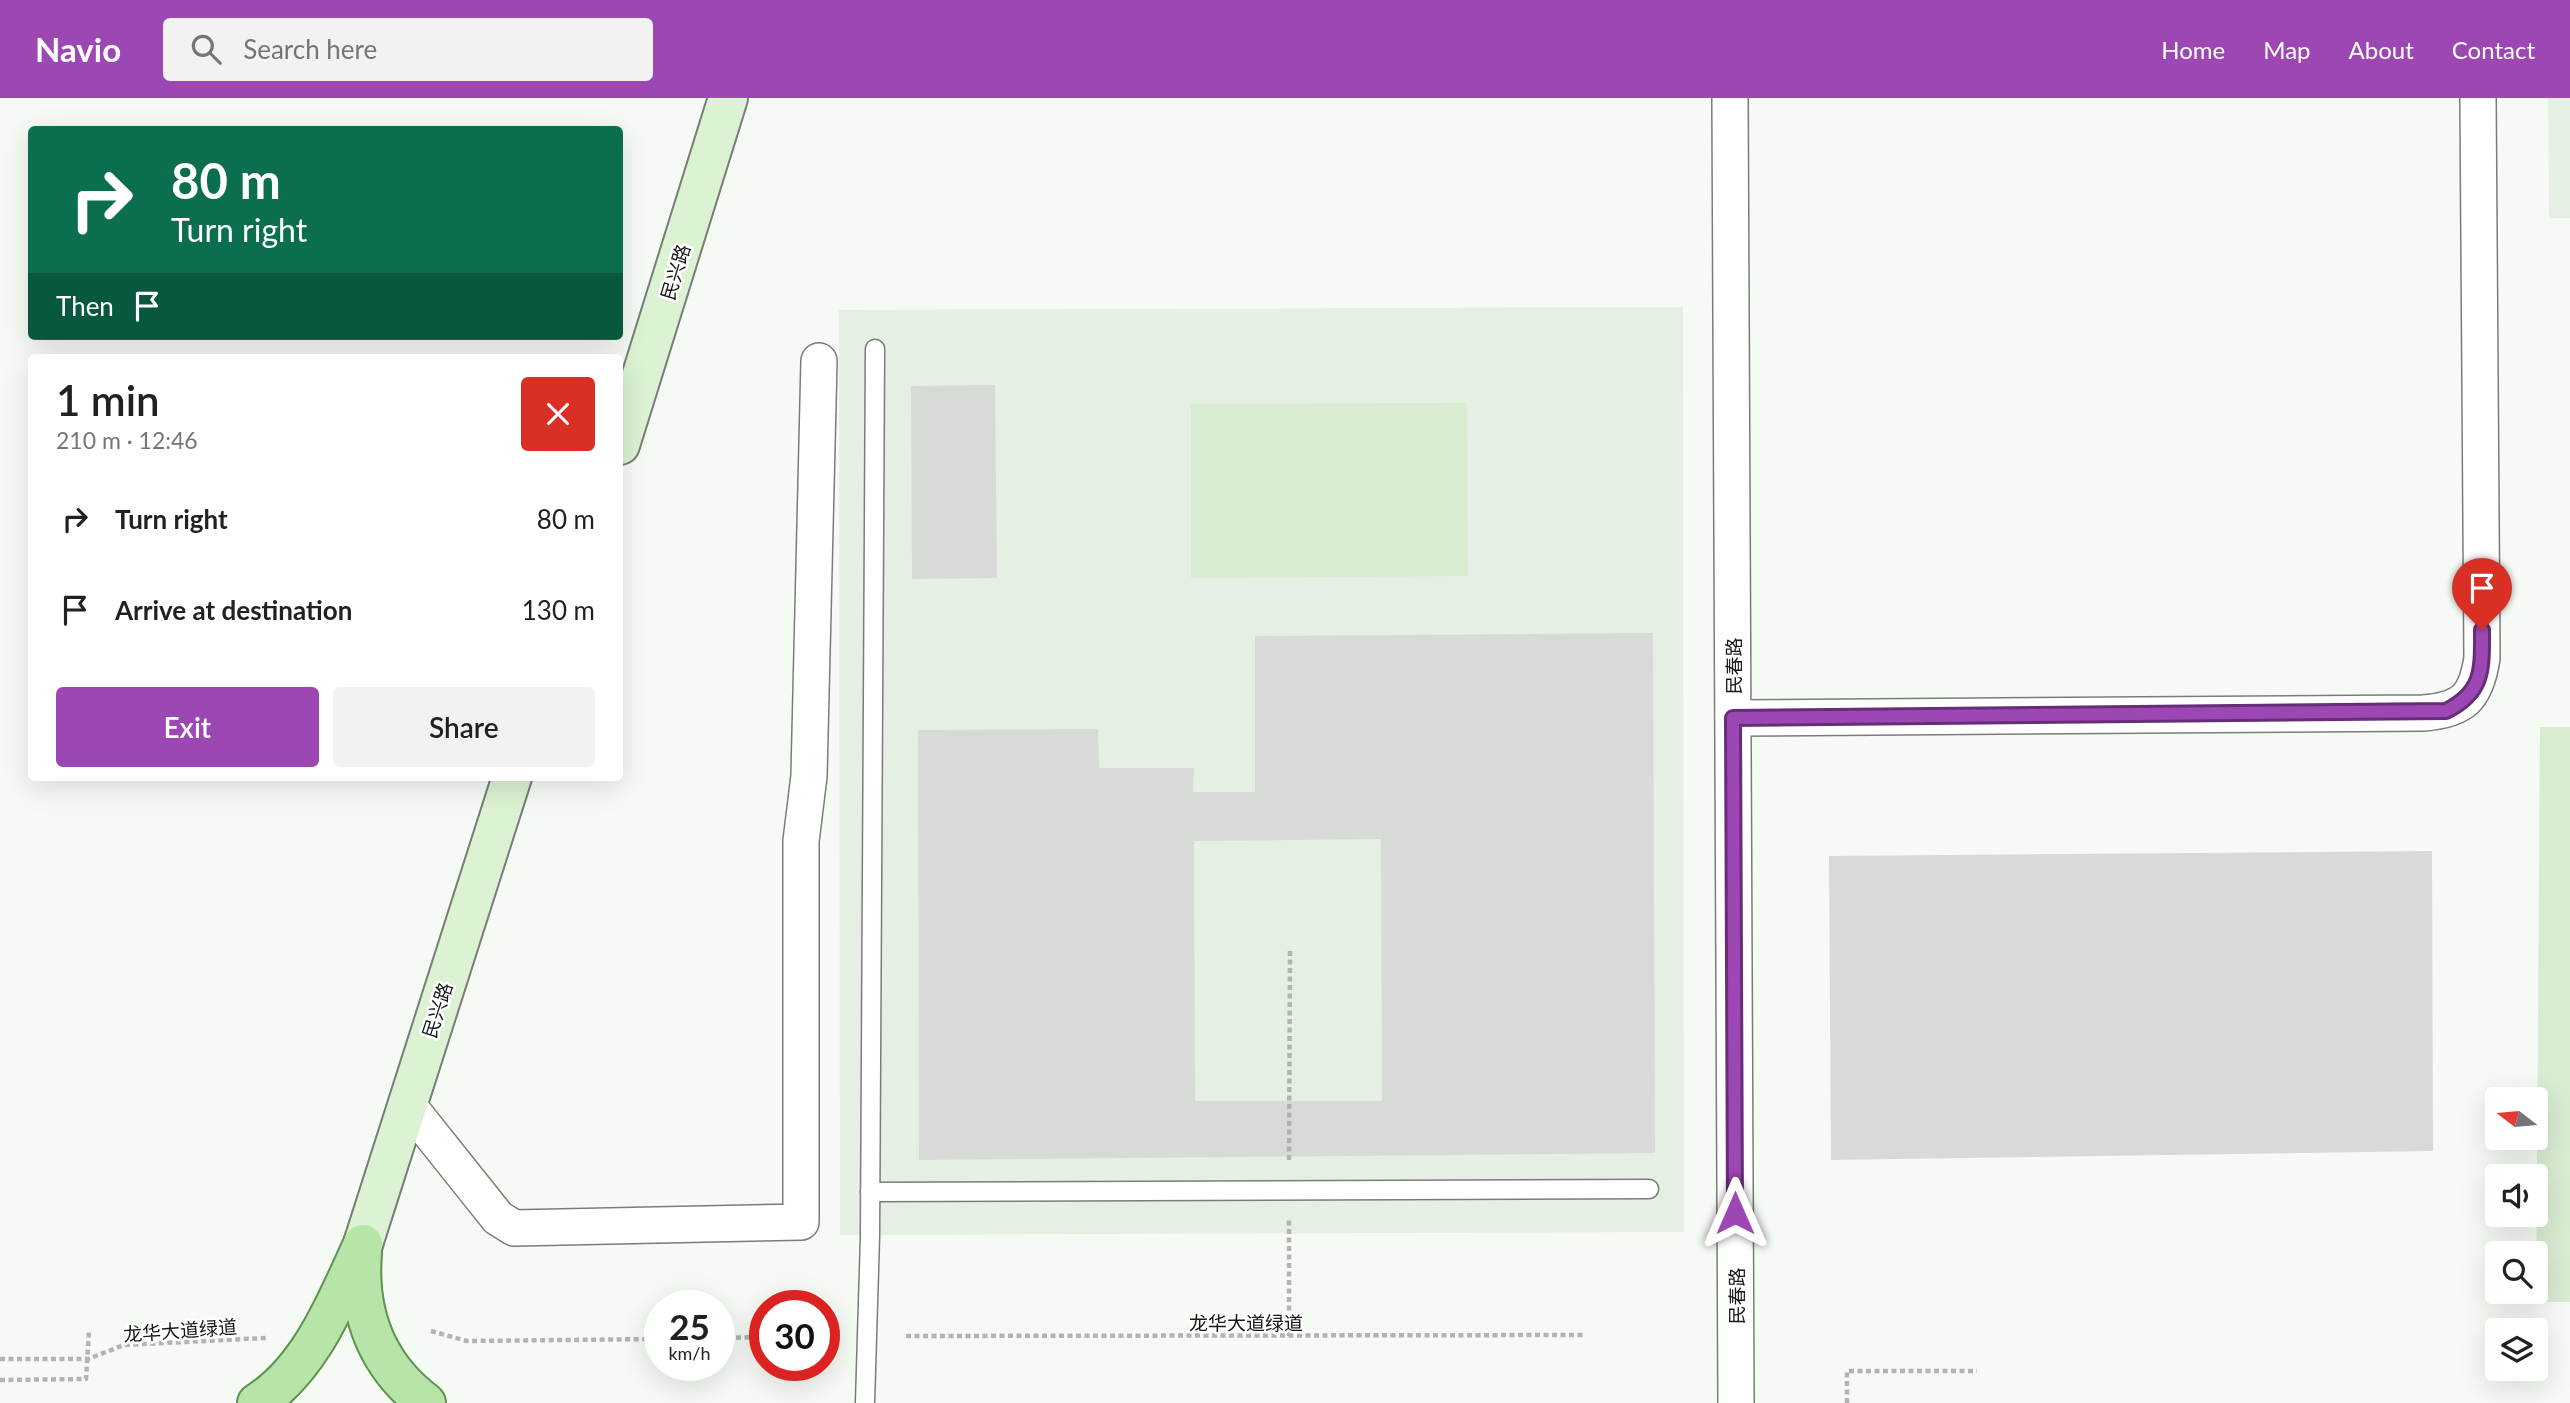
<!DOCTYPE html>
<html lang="en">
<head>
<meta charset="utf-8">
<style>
  body { margin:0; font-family:Lato,"Noto Sans SC",sans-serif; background:#f2f2f2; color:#202124; height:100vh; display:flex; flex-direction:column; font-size:26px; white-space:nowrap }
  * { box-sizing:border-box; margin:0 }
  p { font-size:23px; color:#757577 }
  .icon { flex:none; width:38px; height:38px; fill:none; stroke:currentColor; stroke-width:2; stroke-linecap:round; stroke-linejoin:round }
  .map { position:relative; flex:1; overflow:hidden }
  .sheet { position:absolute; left:28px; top:256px; width:595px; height:427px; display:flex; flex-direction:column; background:#fff; border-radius:7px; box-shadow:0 7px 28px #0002 }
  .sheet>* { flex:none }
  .banner { position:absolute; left:28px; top:28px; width:595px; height:214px; border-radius:7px; box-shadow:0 7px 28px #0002; background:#0b6e4f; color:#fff; overflow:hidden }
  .needle { width:46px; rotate:286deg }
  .buttons { position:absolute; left:2485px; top:989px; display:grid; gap:14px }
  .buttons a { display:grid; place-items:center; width:63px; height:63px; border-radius:7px; background:#fff; box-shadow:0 7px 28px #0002; font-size:35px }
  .speed { position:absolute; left:644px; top:1192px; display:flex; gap:14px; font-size:35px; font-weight:700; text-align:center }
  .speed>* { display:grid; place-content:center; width:91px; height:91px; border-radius:50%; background:#fff; box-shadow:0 7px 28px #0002; line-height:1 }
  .speed small { font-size:18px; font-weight:400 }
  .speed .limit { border:10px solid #d22; background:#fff; color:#111 }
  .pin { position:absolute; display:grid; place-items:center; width:60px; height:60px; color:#fff; margin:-72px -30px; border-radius:50% 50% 50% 0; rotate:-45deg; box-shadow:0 0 7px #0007 }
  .pin .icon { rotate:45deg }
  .me { position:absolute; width:77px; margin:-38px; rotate:0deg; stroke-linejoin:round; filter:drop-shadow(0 0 5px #0008) }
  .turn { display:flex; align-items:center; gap:24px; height:147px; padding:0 28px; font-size:32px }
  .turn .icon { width:91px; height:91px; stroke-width:2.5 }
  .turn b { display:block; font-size:49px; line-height:60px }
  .then { display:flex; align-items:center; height:66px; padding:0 28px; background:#0003; gap:14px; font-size:26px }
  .round { display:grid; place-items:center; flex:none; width:74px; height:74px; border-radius:7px; background:#f2f2f2 }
  .headline { display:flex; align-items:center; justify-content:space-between; height:119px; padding:0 28px }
  h1 { font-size:42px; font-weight:600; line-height:52px }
  .cta { display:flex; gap:14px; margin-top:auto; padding:14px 28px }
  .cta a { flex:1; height:80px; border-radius:7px; background:#9d47b5; color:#fff; font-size:28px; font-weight:600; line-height:80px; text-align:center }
  .cta a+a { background:#f2f2f2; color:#202124 }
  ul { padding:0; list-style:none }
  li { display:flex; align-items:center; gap:21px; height:91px; padding:0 28px }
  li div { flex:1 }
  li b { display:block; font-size:26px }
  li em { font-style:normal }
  header { display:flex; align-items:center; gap:42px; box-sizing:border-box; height:98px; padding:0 35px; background:#9d47b5; color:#fff }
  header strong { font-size:33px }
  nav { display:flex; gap:38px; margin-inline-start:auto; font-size:24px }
  .search { width:490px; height:63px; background:#f2f2f2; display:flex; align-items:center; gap:18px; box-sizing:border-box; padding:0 24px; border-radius:7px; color:#757577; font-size:26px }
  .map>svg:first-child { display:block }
</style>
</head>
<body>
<header>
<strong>Navio</strong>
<div class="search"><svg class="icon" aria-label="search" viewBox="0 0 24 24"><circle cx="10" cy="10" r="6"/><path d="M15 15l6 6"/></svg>Search here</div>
<nav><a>Home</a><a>Map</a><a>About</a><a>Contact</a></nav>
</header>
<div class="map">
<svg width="2570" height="1305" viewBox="0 0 2570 1305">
  <rect width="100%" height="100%" fill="#f6faf4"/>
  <g fill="#e5efe3">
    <polygon points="2548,0 2570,0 2570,120 2549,120"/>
    <polygon points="1683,209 1684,1134 840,1137 839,212"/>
  </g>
  <g fill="#d8ecd2">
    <polygon points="1467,305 1468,478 1191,480 1191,306"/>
    <polygon points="2540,629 2570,629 2570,1204 2536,1204"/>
  </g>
  <g fill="#d7dbd6" fill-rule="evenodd">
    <polygon points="995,287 997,480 912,481 911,288"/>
    <path d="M 1653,535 L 1655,1055 L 919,1062 L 918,632 L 1098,631 L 1099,670 L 1194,670 L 1193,694 L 1255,694 L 1255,538 ZM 1381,741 L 1382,1003 L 1195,1003 L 1194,743 Z"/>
    <polygon points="2432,753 2433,1053 1831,1062 1829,758"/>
  </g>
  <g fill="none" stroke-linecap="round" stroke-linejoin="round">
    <defs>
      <g id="lane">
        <polyline points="870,1094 1649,1091"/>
        <polyline points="865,1305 870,1138 875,251"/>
      </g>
      <g id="street">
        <polyline points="1730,0 1736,1305"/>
        <path d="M 1733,620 L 2423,615 C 2463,612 2476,600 2482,560 L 2478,0"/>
        <polyline points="407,1006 498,1120 514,1130 801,1124 801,743 809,678 819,263"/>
      </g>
      <g id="secondary">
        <polyline points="620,347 728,0"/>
        <polyline points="363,1146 512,679"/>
      </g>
      <g id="primary">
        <path d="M 362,1155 C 357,1216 377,1268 426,1305"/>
        <path d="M 257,1305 C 311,1271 337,1202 363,1146"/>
      </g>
    </defs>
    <use href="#lane" stroke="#797d78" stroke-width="21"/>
    <use href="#street" stroke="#797d78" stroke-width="38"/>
    <use href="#secondary" stroke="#797d78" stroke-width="42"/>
    <use href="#primary" stroke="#5f914f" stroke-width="42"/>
    <g stroke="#b1b4b0" stroke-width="4.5" stroke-dasharray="5 3.5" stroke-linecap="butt">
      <polyline points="1289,1062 1290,853"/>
      <polyline points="431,1233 467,1243 660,1241"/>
      <polyline points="906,1238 1585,1237"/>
      <polyline points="1289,1238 1289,1120"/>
      <polyline points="824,1239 828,1239"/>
      <polyline points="719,1240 765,1239"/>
      <polyline points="0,1261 88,1261 124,1247 266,1240"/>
      <polyline points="0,1282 86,1281 89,1233"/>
      <polyline points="1847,1305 1847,1273 1977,1273"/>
    </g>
    <use href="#lane" stroke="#fff" stroke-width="18"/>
    <use href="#street" stroke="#fff" stroke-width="35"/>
    <use href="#secondary" stroke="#dbf2d3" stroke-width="38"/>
    <use href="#primary" stroke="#b7e4a7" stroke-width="38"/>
  </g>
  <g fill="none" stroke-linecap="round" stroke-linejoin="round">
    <defs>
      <path id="route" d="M 1735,1115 L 1733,620 L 2446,613 C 2484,594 2482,571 2482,532"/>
    </defs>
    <use href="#route" stroke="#662e76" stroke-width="18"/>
    <use href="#route" stroke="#9d47b5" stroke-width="12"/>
  </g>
  <g text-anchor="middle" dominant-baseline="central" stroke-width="5" stroke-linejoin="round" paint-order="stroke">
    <g font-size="19" fill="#161816" stroke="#fff">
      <text transform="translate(675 174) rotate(-73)">民兴路</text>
      <text transform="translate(1733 568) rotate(-90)">民春路</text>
      <text transform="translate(437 912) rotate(-72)">民兴路</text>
      <text transform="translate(1736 1198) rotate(-90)">民春路</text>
      <text x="1246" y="1224">龙华大道绿道</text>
      <text transform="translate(180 1232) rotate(-4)">龙华大道绿道</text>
    </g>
  </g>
</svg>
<div class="buttons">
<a><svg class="needle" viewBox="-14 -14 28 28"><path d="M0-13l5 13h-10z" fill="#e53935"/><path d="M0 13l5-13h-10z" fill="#757577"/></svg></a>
<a><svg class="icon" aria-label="sound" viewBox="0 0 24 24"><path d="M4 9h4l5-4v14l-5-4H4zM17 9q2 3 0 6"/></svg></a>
<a><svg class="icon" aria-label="search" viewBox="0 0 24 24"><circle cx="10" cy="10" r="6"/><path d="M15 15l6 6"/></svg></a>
<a><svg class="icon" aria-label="layers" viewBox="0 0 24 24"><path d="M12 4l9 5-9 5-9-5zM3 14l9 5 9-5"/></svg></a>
</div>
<div class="speed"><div>25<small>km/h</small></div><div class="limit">30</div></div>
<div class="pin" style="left:2482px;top:532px;background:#d93025"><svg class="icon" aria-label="arrive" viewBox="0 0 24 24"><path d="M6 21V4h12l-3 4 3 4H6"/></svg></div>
<svg class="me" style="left:1735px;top:1115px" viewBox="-20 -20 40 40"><path d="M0-17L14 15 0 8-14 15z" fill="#9d47b5" stroke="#fff" stroke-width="4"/></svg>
<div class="banner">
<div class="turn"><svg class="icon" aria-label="right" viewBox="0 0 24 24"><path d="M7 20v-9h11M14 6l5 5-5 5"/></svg><div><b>80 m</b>Turn right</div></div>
<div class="then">Then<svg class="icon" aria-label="arrive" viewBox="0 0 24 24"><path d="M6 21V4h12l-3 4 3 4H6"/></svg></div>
</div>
<section class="sheet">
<div class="headline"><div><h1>1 min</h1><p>210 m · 12:46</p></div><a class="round" style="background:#d93025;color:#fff"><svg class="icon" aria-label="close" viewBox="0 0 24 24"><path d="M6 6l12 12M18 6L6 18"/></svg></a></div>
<ul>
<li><svg class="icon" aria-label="right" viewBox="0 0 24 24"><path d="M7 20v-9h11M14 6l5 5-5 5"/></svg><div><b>Turn right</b></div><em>80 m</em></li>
<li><svg class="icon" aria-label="arrive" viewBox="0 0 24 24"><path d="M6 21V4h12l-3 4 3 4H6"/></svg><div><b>Arrive at destination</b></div><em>130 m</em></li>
</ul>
<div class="cta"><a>Exit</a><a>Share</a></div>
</section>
</div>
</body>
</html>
